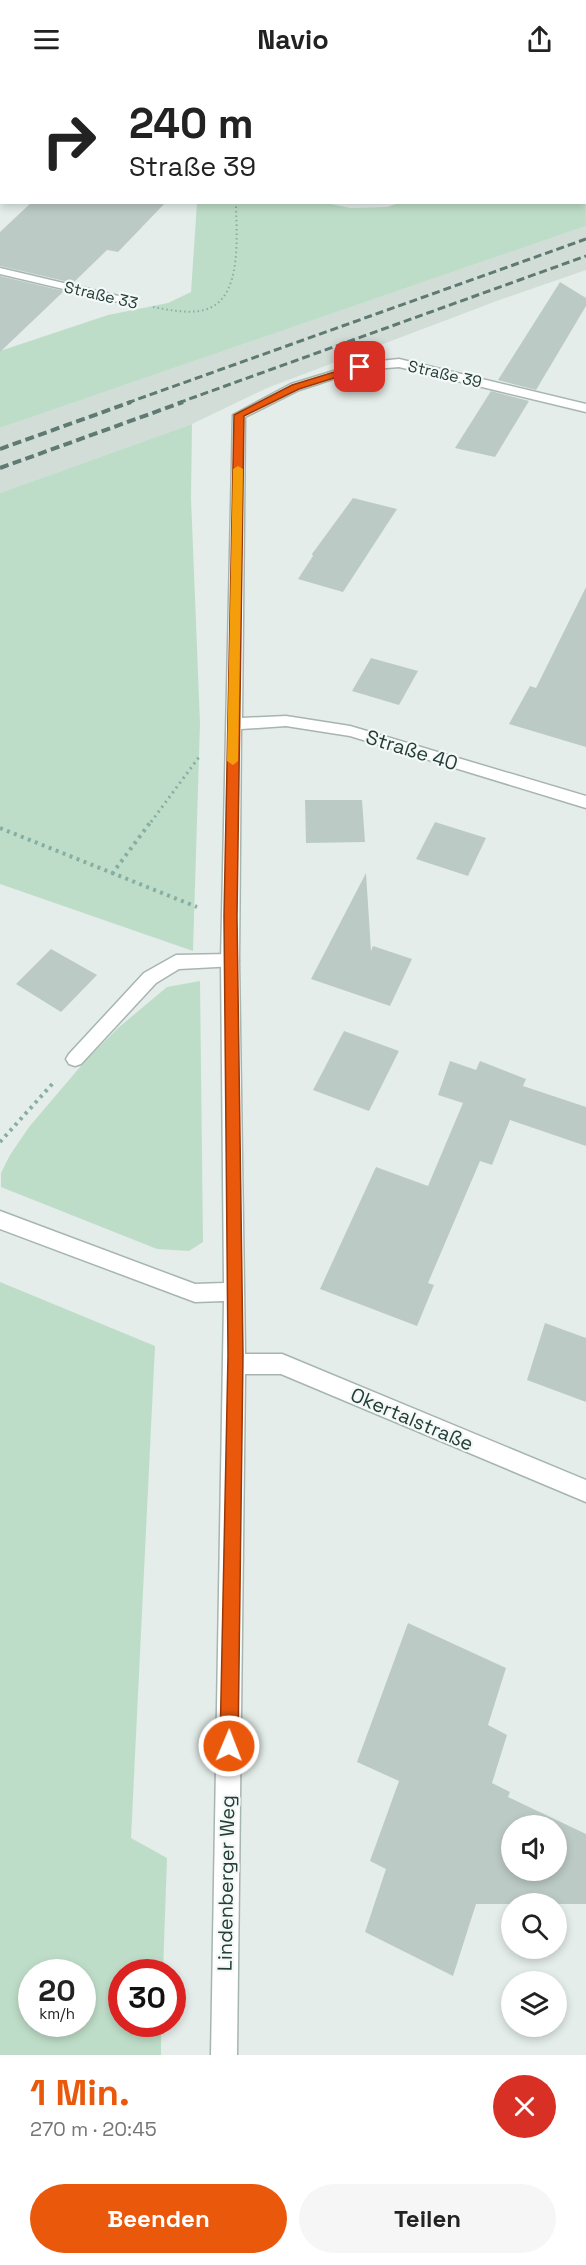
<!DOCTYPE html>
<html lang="de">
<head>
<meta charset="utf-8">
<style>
  body { margin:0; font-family:"Space Grotesk",sans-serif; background:#f6f6f6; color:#222; height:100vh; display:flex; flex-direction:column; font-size:22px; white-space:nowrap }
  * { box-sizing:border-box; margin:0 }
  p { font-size:20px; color:#767676 }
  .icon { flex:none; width:33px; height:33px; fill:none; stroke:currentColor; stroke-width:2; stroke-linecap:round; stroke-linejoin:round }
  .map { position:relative; height:1977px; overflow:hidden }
  .sheet { display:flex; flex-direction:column; background:#fff; flex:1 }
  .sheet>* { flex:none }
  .top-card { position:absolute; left:0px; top:0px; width:586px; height:126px; box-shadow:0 3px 9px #0003; background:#fff; color:#222; overflow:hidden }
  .fabs { position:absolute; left:501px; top:1737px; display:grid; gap:12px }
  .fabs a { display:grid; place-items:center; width:66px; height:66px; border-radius:50%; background:#fff; box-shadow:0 3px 9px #0003; font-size:30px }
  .speed { position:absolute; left:18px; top:1881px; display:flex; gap:12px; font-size:30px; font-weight:700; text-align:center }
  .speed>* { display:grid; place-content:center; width:78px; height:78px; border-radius:50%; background:#fff; box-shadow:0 3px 9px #0003; line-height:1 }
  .speed small { font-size:15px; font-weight:400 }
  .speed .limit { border:9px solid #d22; background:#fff; color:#111 }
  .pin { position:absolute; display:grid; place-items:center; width:51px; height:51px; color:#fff; margin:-26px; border-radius:12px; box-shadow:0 3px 9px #0006 }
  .me { position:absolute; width:66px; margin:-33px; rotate:1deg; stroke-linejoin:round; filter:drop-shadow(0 0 4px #0008) }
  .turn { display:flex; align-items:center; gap:21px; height:126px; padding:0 30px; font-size:27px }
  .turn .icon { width:78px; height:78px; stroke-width:2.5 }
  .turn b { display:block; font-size:42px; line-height:51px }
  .round { display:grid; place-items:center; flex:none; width:63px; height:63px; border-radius:32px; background:#f6f6f6 }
  .summary { display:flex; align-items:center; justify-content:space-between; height:102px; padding:0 30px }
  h1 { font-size:36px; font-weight:700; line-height:45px; color:#ea580c }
  .button { display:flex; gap:12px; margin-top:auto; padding:12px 30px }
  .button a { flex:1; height:69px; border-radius:36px; background:#ea580c; color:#fff; font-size:24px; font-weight:700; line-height:69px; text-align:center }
  .button a+a { background:#f6f6f6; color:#222 }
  header { display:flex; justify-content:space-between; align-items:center; height:78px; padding:0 30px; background:#fff; font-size:27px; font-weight:700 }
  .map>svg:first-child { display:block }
</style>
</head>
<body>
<header><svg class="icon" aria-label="menu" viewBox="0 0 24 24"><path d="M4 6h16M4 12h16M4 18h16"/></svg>Navio<svg class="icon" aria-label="share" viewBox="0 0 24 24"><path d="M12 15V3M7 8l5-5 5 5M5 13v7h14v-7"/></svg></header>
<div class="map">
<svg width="586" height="1977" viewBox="0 0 586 1977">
  <rect width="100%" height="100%" fill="#e4ede9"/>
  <polygon fill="#d2ddd8" points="586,148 586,192 502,221 267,310 192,346 0,415 0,350"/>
  <g fill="#beddc8" fill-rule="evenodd">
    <polygon points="585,71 586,148 0,350 0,273 108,237 168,225 191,214 197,125 320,124 351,130 387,129 402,124 585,124"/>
    <polygon points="192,346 191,420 200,645 193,873 0,806 0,415"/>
    <polygon points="200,903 203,1164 189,1173 157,1171 1,1109 1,1095 10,1077 29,1049 86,982 118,950 167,909"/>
    <path d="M 0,1204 L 155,1268 L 131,1760 L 167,1780 L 163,1894 L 122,1894 L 122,1946 L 161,1946 L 161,1977 L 0,1977 ZM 82,1894 L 82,1946 L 32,1946 L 32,1894 Z"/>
  </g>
  <g fill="#bccac5" fill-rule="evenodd">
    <polygon points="32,124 166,124 118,174 107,172 73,205 0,188 0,154"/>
    <polygon points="0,198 64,213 0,274"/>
    <polygon points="560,204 586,220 586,228 536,312 498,302"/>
    <polygon points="491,313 529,323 495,379 455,370"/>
    <polygon points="353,420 397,431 343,514 298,501 313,478 312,476"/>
    <polygon points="586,509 586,669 509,646 530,608 536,610"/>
    <polygon points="371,580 418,593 399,627 352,613"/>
    <polygon points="305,722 362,722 365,764 306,765"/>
    <polygon points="435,744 486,760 468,798 416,781"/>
    <polygon points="366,795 371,873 373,868 412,881 390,928 311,901"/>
    <polygon points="51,871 97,897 61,934 16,906"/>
    <polygon points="344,953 399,973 369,1033 313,1012"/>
    <polygon points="450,983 476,992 480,983 526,1001 523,1008 586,1029 586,1068 510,1042 492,1087 480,1083 428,1205 434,1207 417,1248 320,1211 376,1089 428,1108 463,1025 438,1017"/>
    <polygon points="545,1245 586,1260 586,1324 527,1302"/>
    <path d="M 408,1545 L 506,1590 L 488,1647 L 507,1657 L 492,1705 L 510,1714 L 508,1719 L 586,1756 L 586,1826 L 476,1826 L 453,1898 L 365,1854 L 386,1791 L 370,1783 L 399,1703 L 357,1684 ZM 512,1748 L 556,1748 L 556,1792 L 512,1792 Z"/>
  </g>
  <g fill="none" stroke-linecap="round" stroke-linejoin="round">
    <defs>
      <polygon id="service" points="230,876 236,878 239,883 236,888 179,891 156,905 81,986 75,988 69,986 66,981 69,976 144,895 176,877"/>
      <g id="minor">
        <polygon points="0,190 127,220 129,222 123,225 0,196"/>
        <polygon points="399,281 586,326 586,334 399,289 361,292 299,312 245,339 242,640 286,638 350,648 586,718 586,730 350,658 286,648 241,651 239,883 245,1276 282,1276 586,1402 586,1424 281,1296 245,1296 237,1977 211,1977 224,1223 195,1224 0,1151 0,1133 195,1206 224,1205 221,883 233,337 291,306 360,285"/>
      </g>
    </defs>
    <use href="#service" stroke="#a7b5b0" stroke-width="3"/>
    <use href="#minor" stroke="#a7b5b0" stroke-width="3"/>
    <path stroke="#86afa4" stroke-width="2" stroke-dasharray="1.5 3" stroke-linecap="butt" d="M 153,229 C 170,232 187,236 204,232 C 244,222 236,155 236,124"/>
    <polyline stroke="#86afa4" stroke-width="3" stroke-dasharray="2 4" stroke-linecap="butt" points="151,744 199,679"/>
    <g stroke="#86afa4" stroke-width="4" stroke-dasharray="3 4.5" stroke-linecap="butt">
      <polyline points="0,750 197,829"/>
      <polyline points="112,796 152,742"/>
      <polyline points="0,1064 54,1004"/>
    </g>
    <use href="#service" fill="#fff" fill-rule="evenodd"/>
    <use href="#minor" fill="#fff" fill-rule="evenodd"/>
    <g stroke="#5f7973" stroke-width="3" stroke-dasharray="8 4" stroke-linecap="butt">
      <polyline points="127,325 586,161"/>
      <polyline points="178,325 586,178"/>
    </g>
    <g stroke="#5f7973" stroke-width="4" stroke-dasharray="9 4.5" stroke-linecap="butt">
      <polyline points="0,371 131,324"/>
      <polyline points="0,390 183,324"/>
    </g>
  </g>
  <polygon fill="#ea580c" stroke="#983908" stroke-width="1.5" points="360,286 364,289 363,291 299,311 244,338 237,838 243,1277 238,1668 235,1674 229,1677 222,1674 220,1668 228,1277 224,838 234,337 292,307"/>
  <polygon fill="#f59e0b" points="238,388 243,391 238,683 233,687 227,683 233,391"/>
  <g text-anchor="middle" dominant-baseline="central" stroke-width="4.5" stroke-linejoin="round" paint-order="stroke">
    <g font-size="16" fill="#243e38" stroke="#f4f9f7">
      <text transform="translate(101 217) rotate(13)">Straße 33</text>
      <text transform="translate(445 296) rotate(13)">Straße 39</text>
    </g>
    <g font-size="20" fill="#243e38" stroke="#f4f9f7">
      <text transform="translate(412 672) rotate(17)">Straße 40</text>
      <text transform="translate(412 1341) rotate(23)">Okertalstraße</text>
      <text transform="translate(226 1805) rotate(-89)">Lindenberger Weg</text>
    </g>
  </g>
</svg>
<div class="fabs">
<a><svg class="icon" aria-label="sound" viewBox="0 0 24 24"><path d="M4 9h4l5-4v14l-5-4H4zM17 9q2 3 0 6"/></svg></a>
<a><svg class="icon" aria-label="search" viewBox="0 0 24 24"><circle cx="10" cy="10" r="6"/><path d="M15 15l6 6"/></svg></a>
<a><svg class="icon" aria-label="layers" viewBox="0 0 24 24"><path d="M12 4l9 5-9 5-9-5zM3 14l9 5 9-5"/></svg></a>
</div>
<div class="speed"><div>20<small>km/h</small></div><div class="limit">30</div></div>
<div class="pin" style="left:360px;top:289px;background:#d93025"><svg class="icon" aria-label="arrive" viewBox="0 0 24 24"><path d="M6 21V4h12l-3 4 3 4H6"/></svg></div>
<svg class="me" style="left:229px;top:1668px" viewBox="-20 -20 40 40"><circle r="17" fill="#ea580c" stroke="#fff" stroke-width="3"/><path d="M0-11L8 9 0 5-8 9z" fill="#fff"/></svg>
<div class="top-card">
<div class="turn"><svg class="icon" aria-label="right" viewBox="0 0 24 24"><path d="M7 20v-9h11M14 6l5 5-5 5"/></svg><div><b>240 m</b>Straße 39</div></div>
</div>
</div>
<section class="sheet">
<div class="summary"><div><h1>1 Min.</h1><p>270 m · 20:45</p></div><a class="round" style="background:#d93025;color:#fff"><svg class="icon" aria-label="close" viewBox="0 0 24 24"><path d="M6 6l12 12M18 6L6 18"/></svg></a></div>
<div class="button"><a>Beenden</a><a>Teilen</a></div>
</section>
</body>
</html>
